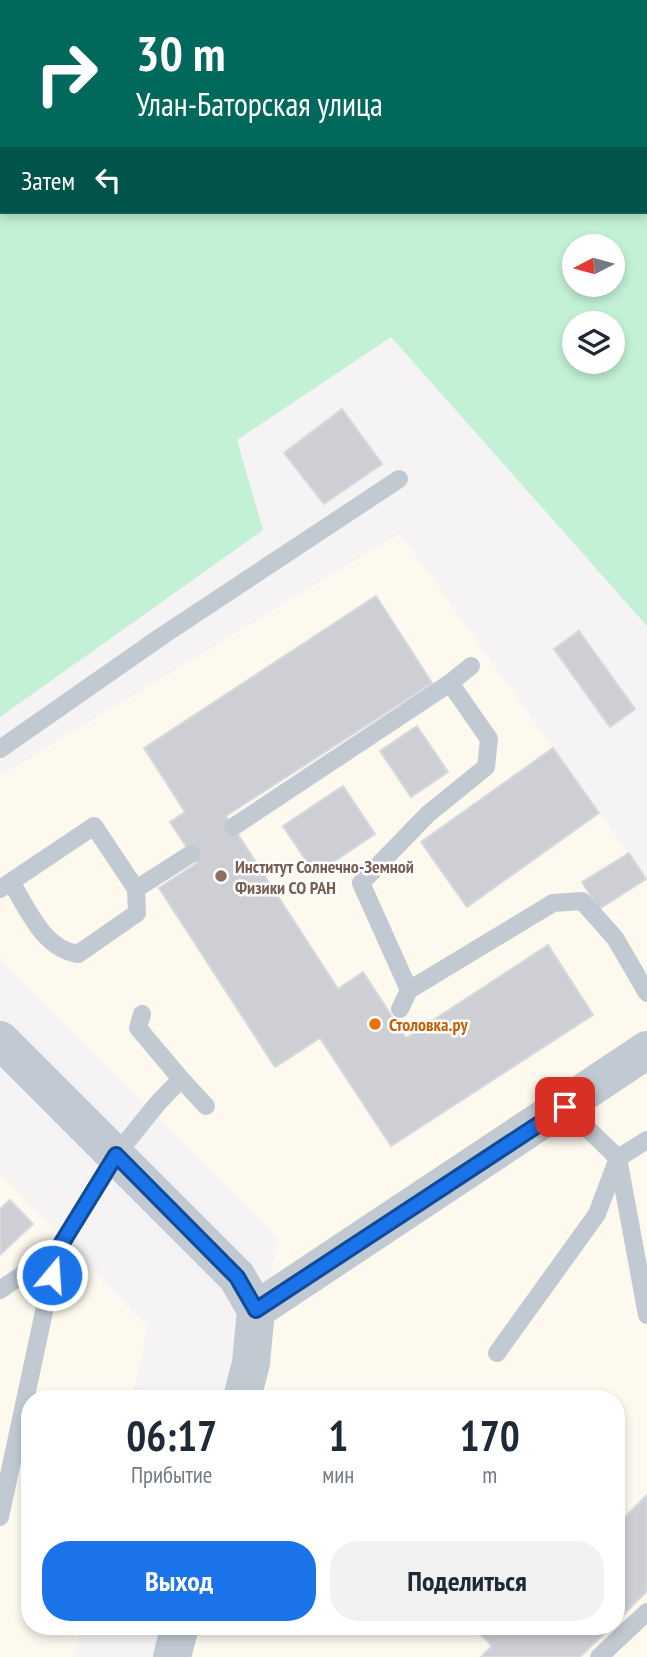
<!DOCTYPE html>
<html lang="ru">
<head>
<meta charset="utf-8">
<style>
  body { margin:0; font-family:"PT Sans Narrow",sans-serif; background:#f2f2f3; color:#1f2937; height:100vh; display:flex; flex-direction:column; font-size:26px; white-space:nowrap }
  * { box-sizing:border-box; margin:0 }
  p { font-size:23px; color:#747a83 }
  .icon { flex:none; width:38px; height:38px; fill:none; stroke:currentColor; stroke-width:2; stroke-linecap:round; stroke-linejoin:round }
  .map { position:relative; flex:1; overflow:hidden }
  .side { position:absolute; left:21px; top:1390px; width:604px; height:245px; display:flex; flex-direction:column; background:#fff; border-radius:28px; box-shadow:0 4px 10px #0003 }
  .side>* { flex:none }
  .top-card { position:absolute; left:0px; top:0px; width:648px; height:214px; box-shadow:0 4px 10px #0003; background:#00695c; color:#fff; overflow:hidden }
  .needle { width:46px; rotate:264deg }
  .controls { position:absolute; left:562px; top:234px; display:grid; gap:14px }
  .controls a { display:grid; place-items:center; width:63px; height:63px; border-radius:50%; background:#fff; box-shadow:0 4px 10px #0003; font-size:35px }
  .pin { position:absolute; display:grid; place-items:center; width:60px; height:60px; color:#fff; margin:-30px; border-radius:14px; box-shadow:0 4px 10px #0006 }
  .me { position:absolute; width:77px; margin:-38px; rotate:18deg; stroke-linejoin:round; filter:drop-shadow(0 0 5px #0008) }
  .turn { display:flex; align-items:center; gap:24px; height:147px; padding:0 21px; font-size:32px }
  .turn .icon { width:91px; height:91px; stroke-width:2.5 }
  .turn b { display:block; font-size:49px; line-height:60px }
  .then { display:flex; align-items:center; height:66px; padding:0 21px; background:#0003; gap:14px; font-size:26px }
  .eta { display:flex; justify-content:space-evenly; align-items:center; height:119px; text-align:center }
  .eta b { font-size:42px; font-weight:800; line-height:49px }
  .cta { display:flex; gap:14px; margin-top:auto; padding:14px 21px }
  .cta a { flex:1; height:80px; border-radius:28px; background:#1a73e8; color:#fff; font-size:28px; font-weight:800; line-height:80px; text-align:center }
  .cta a+a { background:#f2f2f3; color:#1f2937 }
  .map>svg:first-child { display:block }
</style>
</head>
<body>
<div class="map">
<svg width="647" height="1657" viewBox="0 0 647 1657">
  <rect width="100%" height="100%" fill="#f5f3f3"/>
  <g fill="#fdf9ef">
    <polygon points="400,533 647,880 647,1657 189,1657 195,1626 616,1626 616,1398 244,1398 278,1238 0,958 0,776"/>
    <polygon points="0,1173 148,1327 132,1398 30,1398 30,1626 81,1626 74,1657 0,1657"/>
  </g>
  <path fill="#c3f1d5" fill-rule="evenodd" d="M 158,0 L 647,0 L 647,626 L 391,337 L 237,440 L 263,530 L 0,717 L 0,181 L 2,212 L 646,212 L 646,2 L 156,2 ZM 574,247 L 612,247 L 612,285 L 574,285 ZM 574,324 L 612,324 L 612,362 L 574,362 Z"/>
  <g fill="#cdcfd5" stroke="#d7d9de" stroke-width="2">
    <polygon points="342,409 382,464 324,504 284,453"/>
    <polygon points="376,596 432,683 226,816 338,989 363,972 406,1038 548,945 593,1015 391,1146 320,1038 275,1067 159,888 197,863 170,822 185,812 144,748"/>
    <polygon points="579,631 635,709 610,727 554,649"/>
    <polygon points="417,726 448,772 411,797 380,751"/>
    <polygon points="553,748 599,813 467,907 421,842"/>
    <polygon points="343,786 375,834 315,874 283,826"/>
    <polygon points="629,853 646,879 599,909 582,882"/>
    <polygon points="10,1200 33,1224 0,1255 0,1209"/>
    <polygon points="647,1495 647,1591 616,1622 616,1526"/>
    <polygon points="472,1626 612,1626 580,1657 481,1657 492,1646"/>
  </g>
  <g fill="none" stroke-linecap="round" stroke-linejoin="round">
    <g stroke="#c1cad2" stroke-width="18">
      <polyline points="0,749 162,636 399,479"/>
      <polyline points="233,827 450,683 471,666"/>
      <path d="M 11,882 C 28,909 43,949 78,954 L 137,913 L 136,889"/>
      <polyline points="0,889 94,826 136,889 191,854"/>
      <polyline points="409,990 361,883 428,814 486,767 489,739 450,683"/>
      <polyline points="400,1009 409,990 553,903 582,901 615,938 647,993"/>
      <polyline points="181,1079 206,1106"/>
      <polyline points="565,1107 618,1158 647,1315"/>
      <polyline points="0,1290 57,1251"/>
      <polyline points="497,1353 597,1214 618,1158 647,1140"/>
      <polyline points="0,1517 57,1251 116,1155 157,1104 181,1079 138,1028 142,1014"/>
      <polyline points="599,1657 647,1612"/>
    </g>
    <g stroke="#c1cad2" stroke-width="38">
      <polyline points="0,1040 237,1277 256,1310 251,1363 242,1398"/>
      <polyline points="256,1310 647,1050"/>
      <polyline points="172,1657 180,1626"/>
    </g>
    <g stroke="#c1cbd6" stroke-width="38">
      <polyline points="54,2 56,0"/>
      <polyline points="0,66 2,64"/>
    </g>
  </g>
  <g fill="none" stroke-linecap="round" stroke-linejoin="round">
    <defs>
      <polyline id="route" points="52,1275 57,1251 116,1155 237,1277 256,1310 565,1107"/>
    </defs>
    <use href="#route" stroke="#114b97" stroke-width="18"/>
    <use href="#route" stroke="#1a73e8" stroke-width="12"/>
  </g>
  <circle fill="#8d6e63" stroke="#fff" stroke-width="2.5" cx="221" cy="876" r="7"/>
  <circle fill="#e8710a" stroke="#fff" stroke-width="2.5" cx="375" cy="1024" r="7"/>
  <g text-anchor="middle" dominant-baseline="central" stroke-width="5" stroke-linejoin="round" paint-order="stroke">
    <g font-size="18" font-weight="bold" fill="#785e54" stroke="#fff" text-anchor="start">
      <text x="235" y="866">Институт Солнечно-Земной<tspan x="235" dy="21">Физики СО РАН</tspan></text>
    </g>
    <g font-size="18" font-weight="bold" fill="#c56008" stroke="#fff" text-anchor="start">
      <text x="389" y="1024">Столовка.ру</text>
    </g>
  </g>
</svg>
<div class="controls">
<a><svg class="needle" viewBox="-14 -14 28 28"><path d="M0-13l5 13h-10z" fill="#e53935"/><path d="M0 13l5-13h-10z" fill="#747a83"/></svg></a>
<a><svg class="icon" aria-label="layers" viewBox="0 0 24 24"><path d="M12 4l9 5-9 5-9-5zM3 14l9 5 9-5"/></svg></a>
</div>
<div class="pin" style="left:565px;top:1107px;background:#d93025"><svg class="icon" aria-label="arrive" viewBox="0 0 24 24"><path d="M6 21V4h12l-3 4 3 4H6"/></svg></div>
<svg class="me" style="left:52px;top:1275px" viewBox="-20 -20 40 40"><circle r="17" fill="#1a73e8" stroke="#fff" stroke-width="3"/><path d="M0-11L8 9 0 5-8 9z" fill="#fff"/></svg>
<div class="top-card">
<div class="turn"><svg class="icon" aria-label="right" viewBox="0 0 24 24"><path d="M7 20v-9h11M14 6l5 5-5 5"/></svg><div><b>30 m</b>Улан-Баторская улица</div></div>
<div class="then">Затем<svg class="icon" aria-label="left" viewBox="0 0 24 24"><path d="M17 20v-9H6M10 6l-5 5 5 5"/></svg></div>
</div>
<section class="side">
<div class="eta">
<div><b>06:17</b><p>Прибытие</p></div>
<div><b>1</b><p>мин</p></div>
<div><b>170</b><p>m</p></div>
</div>
<div class="cta"><a>Выход</a><a>Поделиться</a></div>
</section>
</div>
</body>
</html>
